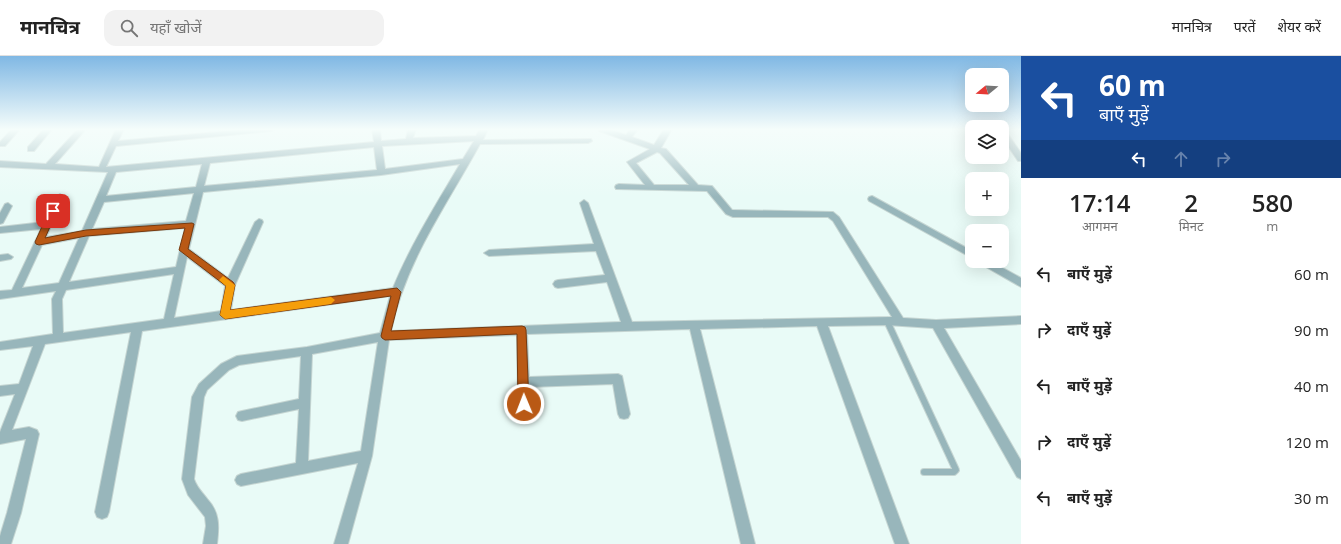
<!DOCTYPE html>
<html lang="hi">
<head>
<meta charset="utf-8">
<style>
  body { margin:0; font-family:"Open Sans","Noto Sans Devanagari",sans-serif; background:#f2f2f2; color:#222; height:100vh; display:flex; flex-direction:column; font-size:15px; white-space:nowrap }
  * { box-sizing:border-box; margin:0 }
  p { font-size:13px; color:#767676 }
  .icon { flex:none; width:22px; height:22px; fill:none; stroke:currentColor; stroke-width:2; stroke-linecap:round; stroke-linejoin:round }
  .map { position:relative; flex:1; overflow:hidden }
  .sheet { display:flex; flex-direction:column; background:#fff; width:320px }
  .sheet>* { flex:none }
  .banner { background:#1a4fa0; color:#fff; overflow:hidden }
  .needle { width:26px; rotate:252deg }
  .fabs { position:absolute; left:965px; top:12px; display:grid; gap:8px }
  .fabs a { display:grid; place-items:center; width:44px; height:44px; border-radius:8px; background:#fff; box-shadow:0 4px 16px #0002; font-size:20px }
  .pin { position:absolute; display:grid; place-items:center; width:34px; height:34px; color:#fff; margin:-17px; border-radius:8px; box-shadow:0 2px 6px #0006 }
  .me { position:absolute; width:44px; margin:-22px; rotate:359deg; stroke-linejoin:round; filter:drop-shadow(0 0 3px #0008) }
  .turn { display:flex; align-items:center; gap:14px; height:84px; padding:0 12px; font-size:18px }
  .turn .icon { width:52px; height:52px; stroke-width:2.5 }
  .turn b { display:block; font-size:28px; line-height:34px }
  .lanes { display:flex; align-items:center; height:38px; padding:0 12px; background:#0003; justify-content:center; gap:20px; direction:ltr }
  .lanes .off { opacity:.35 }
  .eta { display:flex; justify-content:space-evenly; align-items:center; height:68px; text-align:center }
  .eta b { font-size:24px; font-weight:600; line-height:28px }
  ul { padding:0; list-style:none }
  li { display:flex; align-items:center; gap:12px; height:56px; padding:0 12px }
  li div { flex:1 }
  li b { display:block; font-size:15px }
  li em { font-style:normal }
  header { display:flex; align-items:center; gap:24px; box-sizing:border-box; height:56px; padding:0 20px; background:#fff; border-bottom:1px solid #e0e0e0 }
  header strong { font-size:19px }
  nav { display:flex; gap:22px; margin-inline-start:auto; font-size:14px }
  .search { width:280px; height:36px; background:#f2f2f2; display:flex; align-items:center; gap:10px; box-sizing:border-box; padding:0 14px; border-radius:12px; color:#767676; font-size:15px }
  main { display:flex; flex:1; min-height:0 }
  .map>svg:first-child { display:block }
</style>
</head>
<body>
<header>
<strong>मानचित्र</strong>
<div class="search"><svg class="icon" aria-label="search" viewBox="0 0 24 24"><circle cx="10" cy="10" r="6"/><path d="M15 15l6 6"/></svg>यहाँ खोजें</div>
<nav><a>मानचित्र</a><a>परतें</a><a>शेयर करें</a></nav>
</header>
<main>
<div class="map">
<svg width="1021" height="488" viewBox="0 0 1021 488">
  <rect width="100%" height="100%" fill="#e9fbf7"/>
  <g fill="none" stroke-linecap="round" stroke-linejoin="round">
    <defs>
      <polyline id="lane" points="887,265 956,414 954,416 924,416"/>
      <g id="street">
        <polygon points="12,73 20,73 5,90 0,90 0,86"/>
        <polygon points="44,73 52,73 34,95 28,95 28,91"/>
        <path d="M 78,73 L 86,73 L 55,108 L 99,111 L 116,73 L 124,73 L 118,85 L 250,73 L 275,73 L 271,75 L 116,90 L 106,111 L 374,86 L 372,73 L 380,73 L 381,85 L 406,83 L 408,73 L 416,73 L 413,82 L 476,80 L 480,73 L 488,73 L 483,84 L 591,83 L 592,85 L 588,87 L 480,88 C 446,150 405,206 391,275 L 621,266 L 607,226 L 558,232 L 555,231 L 553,228 L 555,225 L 558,224 L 605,219 L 596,195 L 489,200 L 484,197 L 489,194 L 594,188 L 580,147 L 584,144 L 588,147 L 632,266 L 892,261 L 833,165 L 828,161 L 733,161 L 726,158 L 707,135 L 616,133 L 615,131 L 616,129 L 619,128 L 645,129 L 627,106 L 650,93 L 599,75 L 598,73 L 608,73 L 626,79 L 630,73 L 638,73 L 632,81 L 654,89 L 664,73 L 672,73 L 661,92 L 666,93 L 698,129 L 712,130 L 732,154 L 833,156 L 839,161 L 903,262 L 936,264 L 1021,260 L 1021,268 L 944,272 L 1021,405 L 1021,423 L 1017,421 L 933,272 L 887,269 L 828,270 L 909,488 L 895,488 L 817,270 L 700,273 L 755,488 L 741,488 L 690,273 L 527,278 L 529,321 L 618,318 L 622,320 L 630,358 L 628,362 L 624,363 L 620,362 L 618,358 L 613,328 L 529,331 L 530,348 L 528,352 L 524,353 L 520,352 L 518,348 L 517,279 L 389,284 L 372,400 L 348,488 L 334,488 L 358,407 L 241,430 L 237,428 L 235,424 L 237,420 L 241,418 L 296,407 L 299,353 L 242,365 L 238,364 L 236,360 L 238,356 L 242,355 L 299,343 L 301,300 L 239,309 L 229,314 L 207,334 L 204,341 L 194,423 C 197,432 203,437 208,444 C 220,457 219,471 217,488 L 203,488 L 206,470 L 205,461 L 188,439 L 182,423 L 192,341 L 199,328 L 221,308 L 237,300 L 307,291 L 380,277 L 390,240 L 142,275 L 109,456 L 107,461 L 102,463 L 97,461 L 95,456 L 131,276 L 45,288 L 12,374 L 29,371 L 37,374 L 39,378 L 21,457 L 11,488 L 0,488 L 0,480 L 7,457 L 26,383 L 0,388 L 0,376 L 15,338 L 0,340 L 0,330 L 19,328 L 33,290 L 0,294 L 0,286 L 53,278 L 52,243 L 56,235 L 0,243 L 0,235 L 12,234 L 41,173 L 0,177 L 0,171 L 44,166 L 56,141 L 60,138 L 64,141 L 46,181 L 82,175 L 108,116 L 0,111 L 0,105 L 46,108 ZM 474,85 L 463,103 L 385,113 L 382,90 ZM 374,91 L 377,114 L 204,130 L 210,107 ZM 657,96 L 660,97 L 689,129 L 654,129 L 636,107 ZM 202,108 L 196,131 L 106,140 L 116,116 ZM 460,108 C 436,149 411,188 393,232 L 231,254 L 235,229 L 263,166 L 262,164 L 259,163 L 255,166 L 228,222 L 189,193 L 203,136 L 381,119 ZM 194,137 L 186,165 L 92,173 L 104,146 ZM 185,172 L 176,211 L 69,226 L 89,180 ZM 79,182 L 59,227 L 22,232 L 42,189 ZM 187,201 L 225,230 L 221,255 L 174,262 ZM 174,218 L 164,263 L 63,277 L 62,243 L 66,234 ZM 378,286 L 361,395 L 308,405 L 312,298 Z"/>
        <polygon points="1002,74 1005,74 1021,97 1021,105 1018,105 1002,81"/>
        <polygon points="872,140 972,195 972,202 869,145 868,143 869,141"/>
        <polygon points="8,147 12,150 3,167 0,168 0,157 5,148"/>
        <polygon points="8,198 13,201 11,203 0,205 0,199"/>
        <polygon points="977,205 990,205 1021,222 1021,231 979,207"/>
      </g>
    </defs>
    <use href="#lane" stroke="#c5d5d2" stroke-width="8"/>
    <use href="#street" stroke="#c5d5d2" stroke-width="2"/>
    <use href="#lane" stroke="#98b6bb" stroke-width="6"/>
    <use href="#street" fill="#98b6bb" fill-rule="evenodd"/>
  </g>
  <linearGradient id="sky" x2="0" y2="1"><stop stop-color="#80b8e4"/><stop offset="0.52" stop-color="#f5fdfb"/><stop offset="1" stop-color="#f5fdfb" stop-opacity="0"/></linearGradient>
  <rect width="1021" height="141" fill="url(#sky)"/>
  <polygon fill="#b95915" stroke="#783a0e" points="50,153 53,153 57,155 45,182 86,174 192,167 194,168 188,193 233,226 235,229 230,254 397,232 401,236 391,275 522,270 525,271 526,274 529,348 527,351 524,353 520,351 518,348 517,278 385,284 382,282 381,280 391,240 225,263 220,259 226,230 179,194 185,172 86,180 39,189 36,188 35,186"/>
  <polygon fill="#f59e0b" points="223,220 235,229 230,254 331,241 335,244 331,248 225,263 220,259 226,230 219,224"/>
</svg>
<div class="fabs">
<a><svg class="needle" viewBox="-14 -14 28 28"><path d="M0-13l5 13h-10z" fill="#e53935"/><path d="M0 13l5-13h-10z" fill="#767676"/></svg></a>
<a><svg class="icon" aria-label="layers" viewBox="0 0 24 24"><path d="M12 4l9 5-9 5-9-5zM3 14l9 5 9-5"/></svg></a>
<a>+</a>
<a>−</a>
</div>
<div class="pin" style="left:53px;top:155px;background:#d93025"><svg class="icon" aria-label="arrive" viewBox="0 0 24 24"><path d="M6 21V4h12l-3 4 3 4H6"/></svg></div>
<svg class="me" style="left:524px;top:348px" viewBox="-20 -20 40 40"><circle r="17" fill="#b95915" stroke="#fff" stroke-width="3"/><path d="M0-11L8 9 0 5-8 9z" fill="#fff"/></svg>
</div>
<section class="sheet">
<div class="banner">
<div class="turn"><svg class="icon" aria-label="left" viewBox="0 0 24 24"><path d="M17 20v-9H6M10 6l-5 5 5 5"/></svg><div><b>60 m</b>बाएँ मुड़ें</div></div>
<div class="lanes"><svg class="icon" aria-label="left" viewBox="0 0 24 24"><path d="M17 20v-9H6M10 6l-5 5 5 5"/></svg><svg class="icon off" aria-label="ahead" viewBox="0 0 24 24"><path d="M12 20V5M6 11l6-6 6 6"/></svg><svg class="icon off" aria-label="right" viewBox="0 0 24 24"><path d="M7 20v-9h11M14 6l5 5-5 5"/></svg></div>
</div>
<div class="eta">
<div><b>17:14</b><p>आगमन</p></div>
<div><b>2</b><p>मिनट</p></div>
<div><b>580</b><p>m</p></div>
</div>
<ul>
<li><svg class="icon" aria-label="left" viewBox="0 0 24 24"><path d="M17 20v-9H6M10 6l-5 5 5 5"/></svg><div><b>बाएँ मुड़ें</b></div><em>60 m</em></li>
<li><svg class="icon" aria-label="right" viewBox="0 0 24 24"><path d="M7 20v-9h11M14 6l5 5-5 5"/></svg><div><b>दाएँ मुड़ें</b></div><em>90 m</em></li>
<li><svg class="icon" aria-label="left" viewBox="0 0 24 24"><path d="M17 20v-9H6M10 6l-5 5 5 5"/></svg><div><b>बाएँ मुड़ें</b></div><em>40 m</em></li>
<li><svg class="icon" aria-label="right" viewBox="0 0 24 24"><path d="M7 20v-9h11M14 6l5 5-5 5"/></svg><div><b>दाएँ मुड़ें</b></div><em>120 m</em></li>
<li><svg class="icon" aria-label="left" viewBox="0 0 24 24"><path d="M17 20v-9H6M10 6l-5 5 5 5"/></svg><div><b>बाएँ मुड़ें</b></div><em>30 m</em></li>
</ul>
</section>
</main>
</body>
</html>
